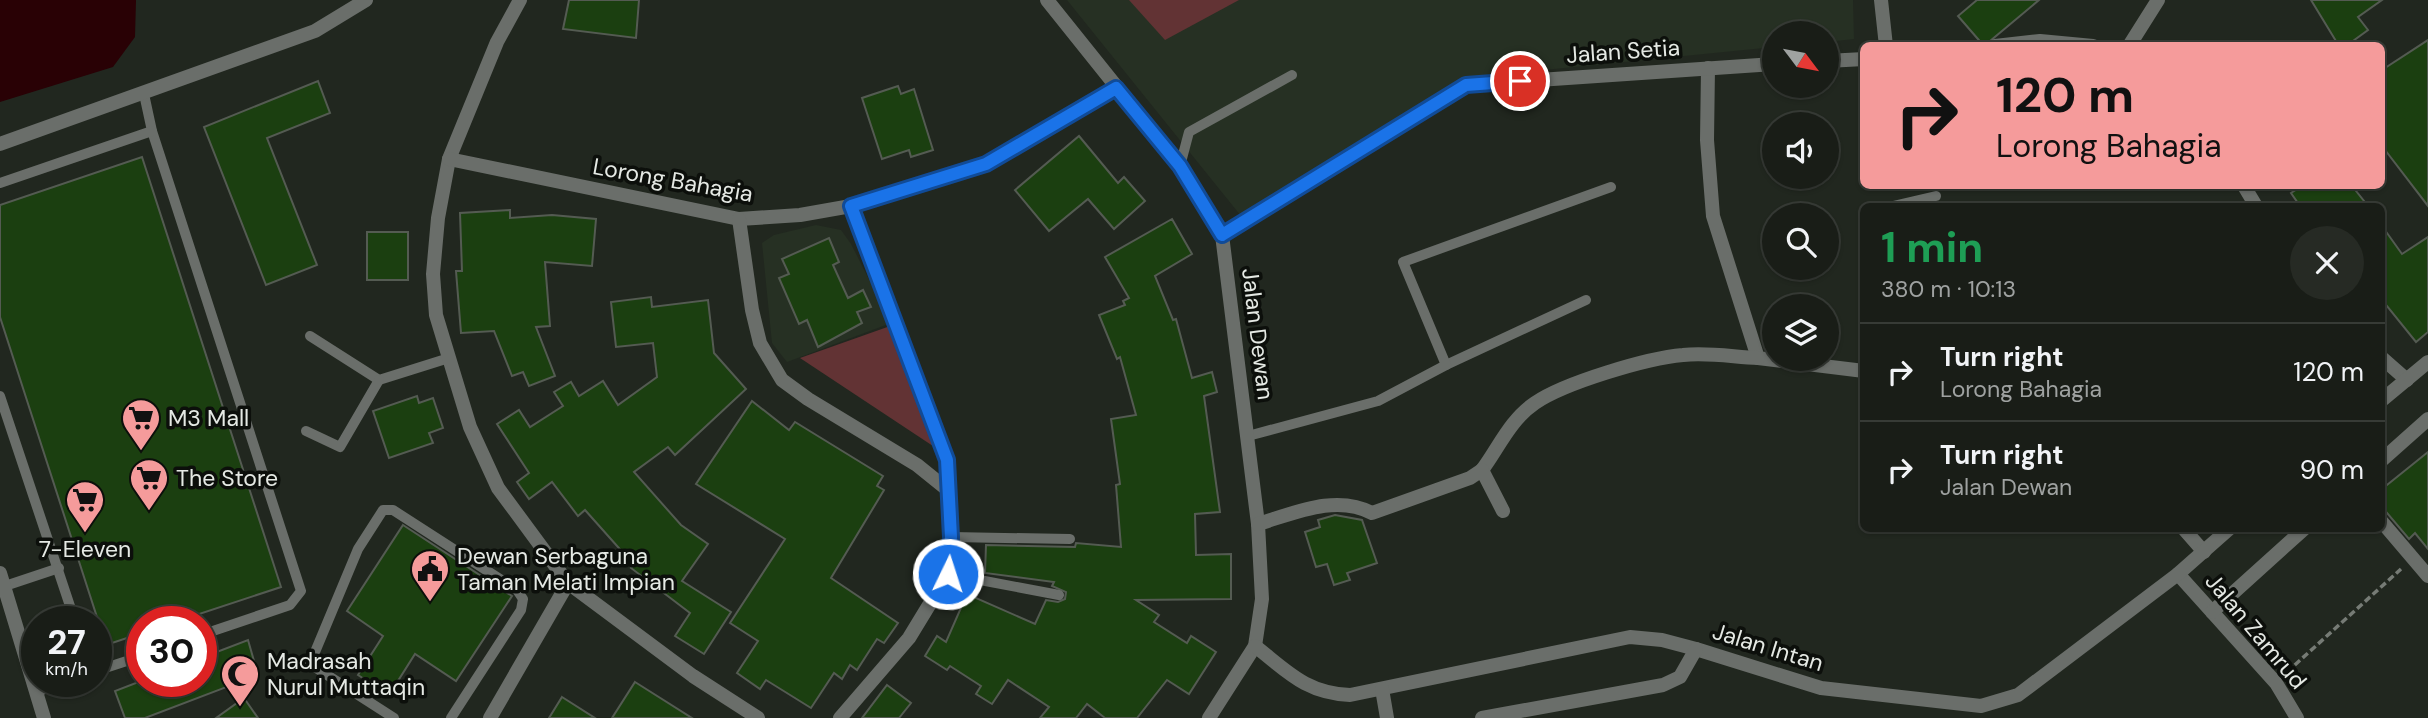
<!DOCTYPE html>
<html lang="en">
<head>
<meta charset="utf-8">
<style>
  body { margin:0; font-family:"DM Sans",sans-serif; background:#262a24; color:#f1f3f6; height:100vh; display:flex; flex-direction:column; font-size:26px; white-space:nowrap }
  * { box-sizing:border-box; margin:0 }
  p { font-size:23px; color:#9fa2a1 }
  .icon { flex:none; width:38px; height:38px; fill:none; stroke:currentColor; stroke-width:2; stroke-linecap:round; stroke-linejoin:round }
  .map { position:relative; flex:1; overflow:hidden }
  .panel { position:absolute; left:1860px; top:203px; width:525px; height:329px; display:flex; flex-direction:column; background:#191d17; border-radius:10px; box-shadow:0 2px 5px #0004,0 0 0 2px #373b36 }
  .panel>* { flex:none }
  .guide { position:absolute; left:1860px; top:42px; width:525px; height:147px; border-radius:10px; box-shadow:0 2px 5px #0004,0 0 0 2px #373b36; background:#f59b9b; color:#111; overflow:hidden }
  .needle { width:46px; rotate:122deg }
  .fabs { position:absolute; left:1762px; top:21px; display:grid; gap:14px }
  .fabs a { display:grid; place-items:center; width:77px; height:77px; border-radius:50%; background:#191d17; box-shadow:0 2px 5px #0004,0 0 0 2px #373b36; font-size:35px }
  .speed { position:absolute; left:21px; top:606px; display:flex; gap:14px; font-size:35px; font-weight:700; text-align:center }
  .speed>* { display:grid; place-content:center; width:91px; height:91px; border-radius:50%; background:#191d17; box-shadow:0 2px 5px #0004,0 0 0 2px #373b36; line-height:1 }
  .speed small { font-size:18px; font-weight:400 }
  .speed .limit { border:10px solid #d22; background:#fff; color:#111 }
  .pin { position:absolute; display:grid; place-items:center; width:60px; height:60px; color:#fff; margin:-30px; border:4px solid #fff; border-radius:50%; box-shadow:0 2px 7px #0007 }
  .me { position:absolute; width:77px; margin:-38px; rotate:4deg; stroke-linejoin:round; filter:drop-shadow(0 0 5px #0008) }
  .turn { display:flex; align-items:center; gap:24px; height:147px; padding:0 21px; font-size:32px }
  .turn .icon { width:91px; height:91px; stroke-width:2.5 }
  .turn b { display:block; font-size:49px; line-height:60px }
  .round { display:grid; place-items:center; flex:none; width:74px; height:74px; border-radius:37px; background:#262a24 }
  .head { display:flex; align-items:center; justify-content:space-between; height:119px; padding:0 21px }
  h1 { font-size:42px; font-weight:700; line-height:52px; color:#1e9e55 }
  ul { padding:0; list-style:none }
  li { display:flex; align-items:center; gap:21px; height:98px; padding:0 21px; border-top:2px solid #373b36 }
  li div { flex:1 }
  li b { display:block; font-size:26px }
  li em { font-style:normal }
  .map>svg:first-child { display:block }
</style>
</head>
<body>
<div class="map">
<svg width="2428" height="718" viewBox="0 0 2428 718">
  <rect width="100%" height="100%" fill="#21271f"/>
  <g fill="#263023">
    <polygon points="1067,0 1853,0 1854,39 1827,42 1827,33 1774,33 1774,47 1464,78 1241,216"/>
    <polygon points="816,225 841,230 851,244 891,323 787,362 772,343 762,243 774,235"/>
  </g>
  <g fill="#623334">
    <polygon points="1129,0 1239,0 1165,40"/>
    <polygon points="893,325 939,450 800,358"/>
  </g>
  <polygon fill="#290105" points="0,0 136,0 135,37 113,67 0,102"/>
  <g fill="#1b3f10" stroke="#545b52" stroke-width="2">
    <polygon points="569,0 639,0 636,38 563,29"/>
    <polygon points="1977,0 2039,0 1984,46 1958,16"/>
    <polygon points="2311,0 2382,0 2358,17 2368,30 2346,46 2339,46"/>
    <polygon points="2428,40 2428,206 2382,146 2382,70"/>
    <polygon points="318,81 330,113 267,138 317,265 266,285 204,127"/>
    <polygon points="898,86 901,94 914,89 933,150 911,157 909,150 882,159 862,98"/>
    <polygon points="1079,136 1118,183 1124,177 1145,201 1114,229 1088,199 1049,231 1015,190"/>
    <polygon points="142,157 281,587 178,621 142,621 142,633 106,645 0,317 0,205"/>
    <polygon points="2302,186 2352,186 2368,206 2300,206 2291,193"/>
    <polygon points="510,210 510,218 552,215 596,219 592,266 545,262 550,326 536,327 555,376 529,386 523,372 512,376 494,331 461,333 456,271 462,271 460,213"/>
    <polygon points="1172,219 1192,254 1155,276 1173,320 1176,319 1192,378 1212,372 1217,392 1204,396 1220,512 1195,514 1196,555 1231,554 1231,599 1136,600 1159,615 1154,622 1187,643 1191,636 1216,652 1189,694 1167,680 1137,718 1105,718 1087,704 1076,718 1040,718 1049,707 1008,680 992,704 976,694 981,686 950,666 947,670 925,656 937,636 946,642 967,594 1035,624 1046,600 1058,602 1065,599 1066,592 1052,586 1054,582 985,573 986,545 1075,547 1076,543 1121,547 1116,485 1120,484 1111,419 1136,415 1120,357 1117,359 1099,315 1125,305 1123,301 1129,298 1105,257"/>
    <polygon points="2382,226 2402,254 2428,237 2428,332 2416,342 2382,300"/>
    <rect x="367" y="232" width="41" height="48"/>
    <polygon points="829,238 839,262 833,265 848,298 863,290 871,307 857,312 862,323 818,347 807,320 799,324 779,278 789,274 782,259"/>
    <polygon points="651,297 652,307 708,300 714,353 746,389 675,455 668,447 634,472 681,525 708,544 682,581 731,612 704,654 675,636 690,613 631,568 634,565 585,510 578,516 552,482 529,499 517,482 529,473 497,424 519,410 530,427 563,406 554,392 571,382 579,396 603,381 618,405 657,377 653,343 616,347 611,302"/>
    <polygon points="417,396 419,403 433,398 443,428 429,433 433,443 389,458 373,411"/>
    <polygon points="752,401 789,430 795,422 883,476 877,486 884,490 831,578 898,623 884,643 877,639 857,670 850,665 842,679 834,673 811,708 766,680 760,689 737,673 758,641 730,623 785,539 696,484"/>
    <polygon points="2428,452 2428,549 2415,533 2409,539 2382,507 2382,489"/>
    <polygon points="1335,515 1362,520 1377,563 1347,573 1350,580 1334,585 1327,564 1316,567 1305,532 1320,527 1318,520"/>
    <polygon points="403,525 512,596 456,681 415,654 389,695 358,675 383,636 347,611"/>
    <polygon points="248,640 258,675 145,718 125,718 115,691 141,681 201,681 201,658"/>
    <polygon points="635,682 692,718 612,718"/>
    <polygon points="887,685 911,703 899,718 862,718"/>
    <polygon points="562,697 595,718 549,718"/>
    <polygon points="244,698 258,718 216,718"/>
  </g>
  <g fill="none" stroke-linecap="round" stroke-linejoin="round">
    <polyline stroke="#767b75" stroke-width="3.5" stroke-dasharray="7 3.5" stroke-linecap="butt" points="2287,672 2401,569"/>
    <g stroke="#6a6e6a" stroke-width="10">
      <polyline points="144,94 152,131 301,591 290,605 201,635"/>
      <polyline points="1180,166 1189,132 1292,75"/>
      <polyline points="0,183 152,131"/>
      <polyline points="1893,206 1936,196"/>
      <polyline points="310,336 379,380 449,358"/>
      <polyline points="1446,365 1586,300"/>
      <polyline points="0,396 75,621"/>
      <polyline points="306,431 340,447 379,380"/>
      <polyline points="1248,436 1378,401 1446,365 1403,262 1611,187"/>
      <polyline points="951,537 1070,539"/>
      <polyline points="948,574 1059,595"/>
      <polyline points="5,586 59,568"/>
      <polyline points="96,671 142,656"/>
      <polyline points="36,692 68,681"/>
      <polyline points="394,718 310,664 358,549 383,510 393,510 517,590 523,599 521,610 451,718"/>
    </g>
    <g stroke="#6a6e6a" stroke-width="14">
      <polyline points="520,0 497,42 449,159 438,218 433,274 436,315 470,427 498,488 568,583 693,676 758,718"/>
      <polyline points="1047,0 1180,166 1222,235 1258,524 1262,599 1255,646 1209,718"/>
      <polyline points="1881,0 1886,46"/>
      <polyline points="1995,46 2040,41 2093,46"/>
      <polyline points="2129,46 2158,0"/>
      <polyline points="1827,61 1864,59"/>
      <polyline points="1708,68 1707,140 1713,216 1758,358 1864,371"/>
      <polyline points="0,144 315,31 366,0"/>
      <polyline points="449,159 739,219 800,215 851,206 986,164 1116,88"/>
      <polyline points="2244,186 2256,206"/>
      <polyline points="739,219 752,310 760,343 782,380 808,399 917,465 948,490"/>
      <polyline points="1222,235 1466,85 1774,64"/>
      <polyline points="2382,358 2407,380"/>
      <polyline points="2382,400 2428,362"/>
      <polyline points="2382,460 2428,419"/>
      <path d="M 1482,470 C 1499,447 1510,420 1535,403 C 1564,383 1647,358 1683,355 C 1707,352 1734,357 1758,358"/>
      <polyline points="2382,522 2428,576"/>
      <path d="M 1258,524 C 1295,513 1336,494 1372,513 L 1470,478 L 1482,470 L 1503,511"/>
      <polyline points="2183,528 2204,552"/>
      <polyline points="0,573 44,718"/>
      <polyline points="2178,574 2276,683 2297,718"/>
      <polyline points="2212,612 2305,528"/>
      <path d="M 1255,646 C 1288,672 1306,693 1350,695 L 1630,637 L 1662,640 L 1696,649 L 1821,688 L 1981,706 L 2018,695 L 2178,574 L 2230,528"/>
      <polyline points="1382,689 1387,718"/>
      <polyline points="490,718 568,583"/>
      <polyline points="840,718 909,638 948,574 951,537 947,460 851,206"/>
      <polyline points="1482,718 1663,685 1680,677 1696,649"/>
    </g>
  </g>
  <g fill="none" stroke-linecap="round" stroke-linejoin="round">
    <defs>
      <polyline id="route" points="948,574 951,537 947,460 851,206 986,164 1116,88 1180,166 1222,235 1466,85 1520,81"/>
    </defs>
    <use href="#route" stroke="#114b97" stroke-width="18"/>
    <use href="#route" stroke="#1a73e8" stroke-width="12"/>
  </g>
  <defs>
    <symbol id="supermarket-pin" viewBox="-11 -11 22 30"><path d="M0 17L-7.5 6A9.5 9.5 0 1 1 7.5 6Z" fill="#f59b9b" stroke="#0c0f0b"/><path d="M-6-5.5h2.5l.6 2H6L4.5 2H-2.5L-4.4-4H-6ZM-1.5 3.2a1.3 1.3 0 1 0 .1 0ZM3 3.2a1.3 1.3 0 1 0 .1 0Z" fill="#111"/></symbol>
    <symbol id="civic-pin" viewBox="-11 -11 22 30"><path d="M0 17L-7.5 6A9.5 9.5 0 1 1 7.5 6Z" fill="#f59b9b" stroke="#0c0f0b"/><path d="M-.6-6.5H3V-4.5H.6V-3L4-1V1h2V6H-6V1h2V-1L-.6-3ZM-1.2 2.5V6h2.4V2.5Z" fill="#111"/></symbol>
    <symbol id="mosque-pin" viewBox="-11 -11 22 30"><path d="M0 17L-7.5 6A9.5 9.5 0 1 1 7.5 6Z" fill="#f59b9b" stroke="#0c0f0b"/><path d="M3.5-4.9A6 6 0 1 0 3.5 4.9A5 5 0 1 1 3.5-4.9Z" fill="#111"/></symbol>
  </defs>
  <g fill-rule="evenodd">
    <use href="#supermarket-pin" x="119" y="396" width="44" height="60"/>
    <use href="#supermarket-pin" x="127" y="456" width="44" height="60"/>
    <use href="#supermarket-pin" x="63" y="478" width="44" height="60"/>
    <use href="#civic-pin" x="408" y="547" width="44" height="60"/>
    <use href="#mosque-pin" x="218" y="652" width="44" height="60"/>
  </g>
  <g text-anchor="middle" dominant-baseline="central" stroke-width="7" stroke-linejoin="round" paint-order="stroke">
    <g font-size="23" fill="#e5e9e4" stroke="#0c0f0b">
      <text transform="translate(1623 51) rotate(-4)">Jalan Setia</text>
      <text transform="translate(673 180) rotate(10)">Lorong Bahagia</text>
      <text transform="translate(1258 334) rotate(83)">Jalan Dewan</text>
      <text transform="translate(2256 631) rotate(50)">Jalan Zamrud</text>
      <text transform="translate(1768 647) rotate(17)">Jalan Intan</text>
    </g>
    <g font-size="23" fill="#e5e9e4" stroke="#0c0f0b" text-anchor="start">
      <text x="168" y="418">M3 Mall</text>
      <text x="176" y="478">The Store</text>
      <text x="85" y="549" text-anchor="middle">7-Eleven</text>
      <text x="457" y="556">Dewan Serbaguna<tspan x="457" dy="26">Taman Melati Impian</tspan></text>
      <text x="267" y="661">Madrasah<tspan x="267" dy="26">Nurul Muttaqin</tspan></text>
    </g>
  </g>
</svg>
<div class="fabs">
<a><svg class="needle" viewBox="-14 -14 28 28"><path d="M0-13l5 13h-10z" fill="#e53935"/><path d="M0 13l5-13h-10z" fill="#9fa2a1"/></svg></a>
<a><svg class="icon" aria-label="sound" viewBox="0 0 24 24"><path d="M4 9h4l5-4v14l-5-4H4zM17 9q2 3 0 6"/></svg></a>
<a><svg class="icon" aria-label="search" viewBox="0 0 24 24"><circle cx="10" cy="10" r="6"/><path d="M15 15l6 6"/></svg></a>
<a><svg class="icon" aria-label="layers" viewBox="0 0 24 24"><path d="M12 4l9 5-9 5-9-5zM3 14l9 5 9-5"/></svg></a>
</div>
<div class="speed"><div>27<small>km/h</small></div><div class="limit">30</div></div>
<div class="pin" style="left:1520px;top:81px;background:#d93025"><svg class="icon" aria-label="arrive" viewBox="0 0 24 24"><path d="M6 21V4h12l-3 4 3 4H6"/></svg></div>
<svg class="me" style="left:948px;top:574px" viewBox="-20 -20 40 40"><circle r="17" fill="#1a73e8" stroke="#fff" stroke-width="3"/><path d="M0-11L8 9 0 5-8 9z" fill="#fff"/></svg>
<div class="guide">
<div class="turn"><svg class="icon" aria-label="right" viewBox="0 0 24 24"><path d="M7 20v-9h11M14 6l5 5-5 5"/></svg><div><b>120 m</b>Lorong Bahagia</div></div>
</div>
<section class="panel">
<div class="head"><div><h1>1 min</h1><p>380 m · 10:13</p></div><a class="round"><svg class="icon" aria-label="close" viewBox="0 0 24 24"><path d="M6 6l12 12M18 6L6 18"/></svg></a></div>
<ul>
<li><svg class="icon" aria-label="right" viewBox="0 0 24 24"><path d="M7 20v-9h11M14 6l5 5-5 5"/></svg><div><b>Turn right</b><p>Lorong Bahagia</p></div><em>120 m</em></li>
<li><svg class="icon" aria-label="right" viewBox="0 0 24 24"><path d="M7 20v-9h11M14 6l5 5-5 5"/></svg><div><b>Turn right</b><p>Jalan Dewan</p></div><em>90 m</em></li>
</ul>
</section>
</div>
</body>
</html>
